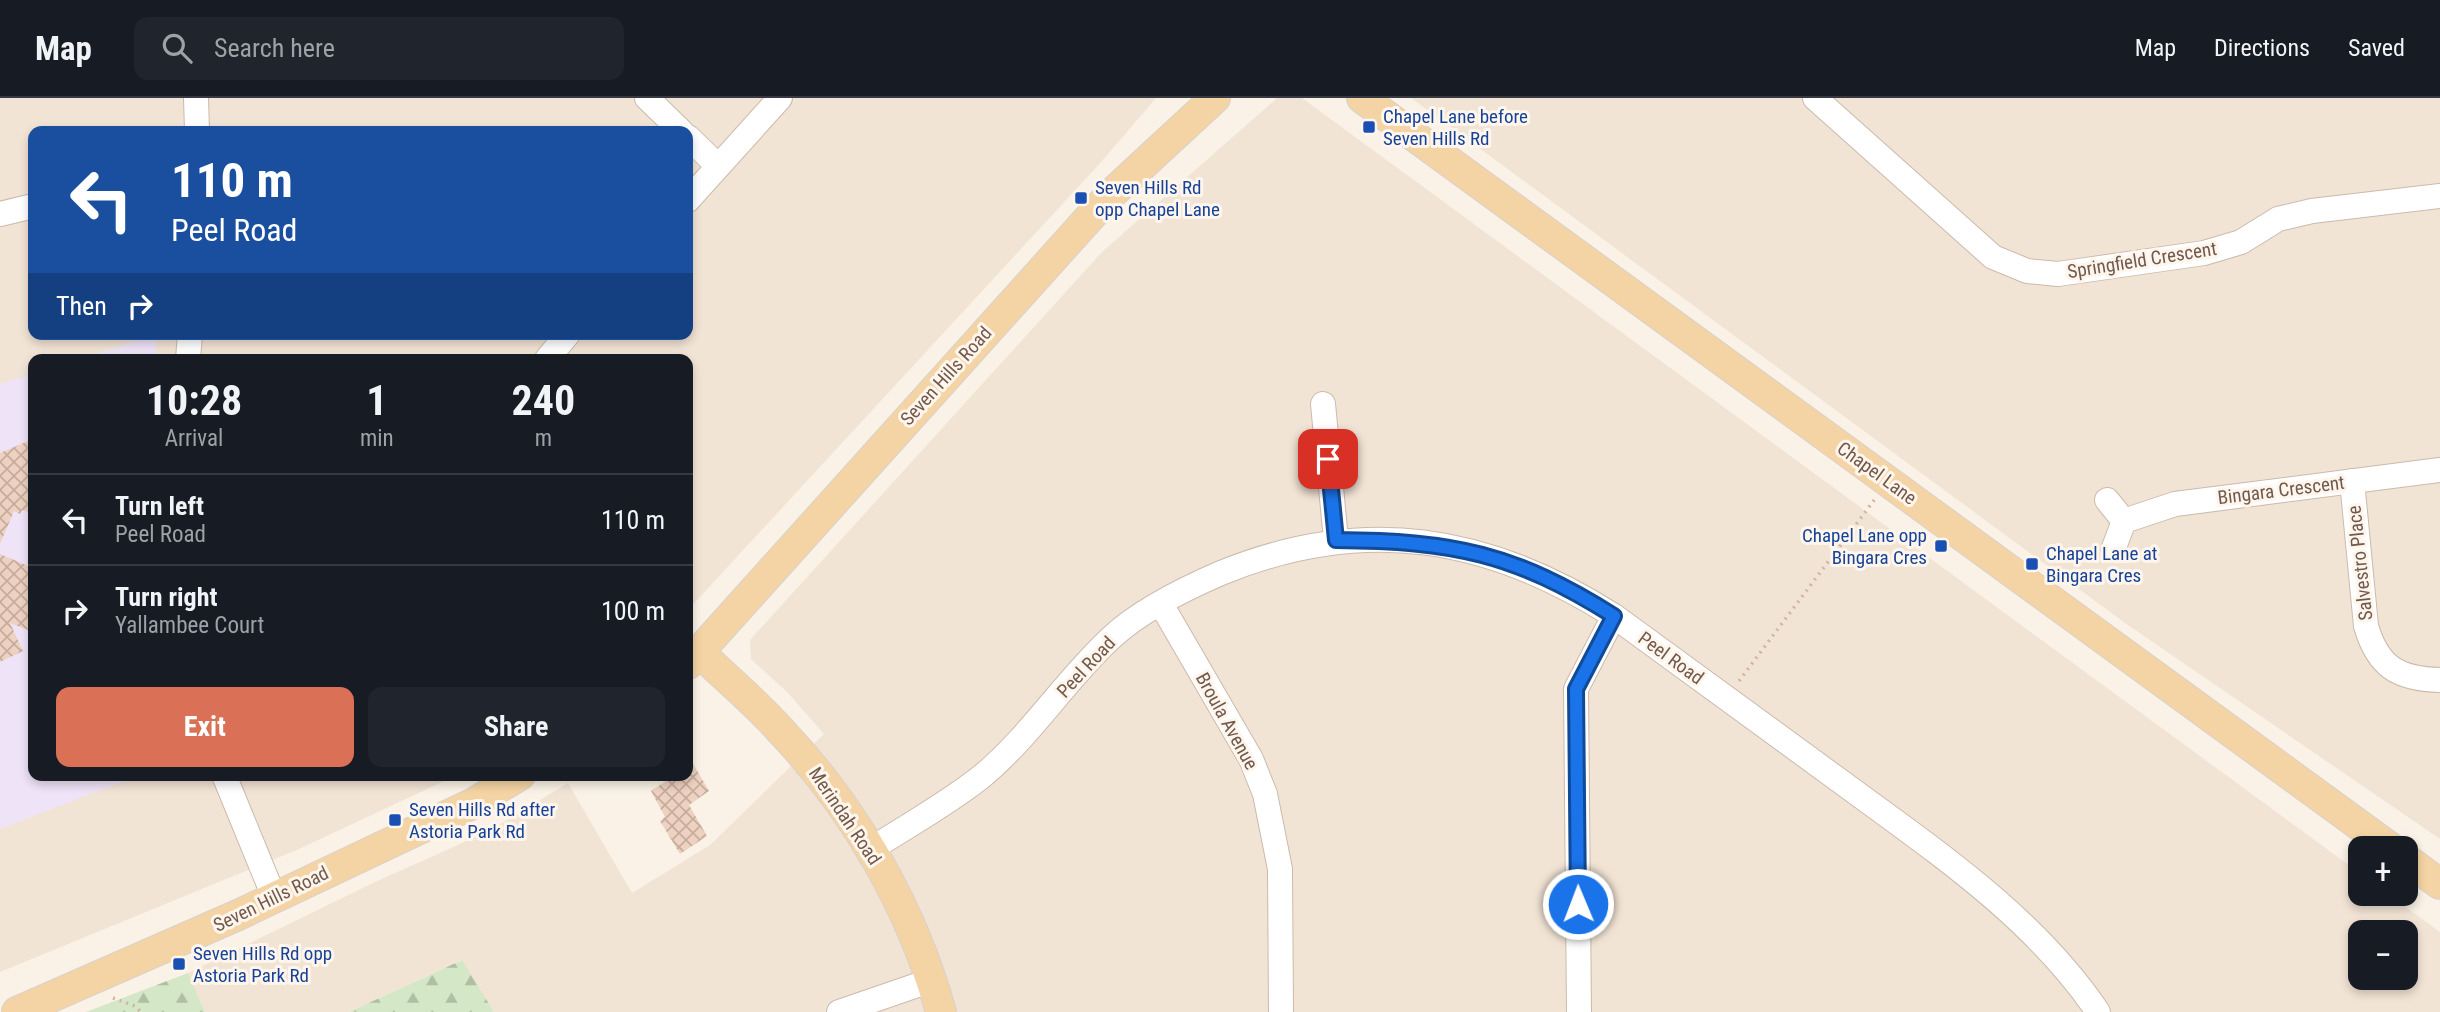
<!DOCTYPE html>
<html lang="en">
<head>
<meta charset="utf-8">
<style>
  body { margin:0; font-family:"Roboto Condensed",sans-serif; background:#20242c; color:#f1f3f6; height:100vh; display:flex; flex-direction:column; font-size:26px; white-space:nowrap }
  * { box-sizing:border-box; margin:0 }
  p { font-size:23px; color:#9ea1a6 }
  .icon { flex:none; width:38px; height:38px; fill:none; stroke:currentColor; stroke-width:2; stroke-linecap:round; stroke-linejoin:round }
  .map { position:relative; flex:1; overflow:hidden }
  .drawer { position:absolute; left:28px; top:256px; width:665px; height:427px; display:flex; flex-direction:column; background:#171b24; border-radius:14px; box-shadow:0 4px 10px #0003 }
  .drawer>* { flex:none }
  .guide { position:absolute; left:28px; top:28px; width:665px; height:214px; border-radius:14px; box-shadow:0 4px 10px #0003; background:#1a4fa0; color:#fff; overflow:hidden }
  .controls { position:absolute; left:2348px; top:738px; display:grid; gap:14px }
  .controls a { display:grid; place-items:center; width:70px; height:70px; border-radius:14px; background:#171b24; box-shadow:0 4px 10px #0003; font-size:35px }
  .pin { position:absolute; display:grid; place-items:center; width:60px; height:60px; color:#fff; margin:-30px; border-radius:14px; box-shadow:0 4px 10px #0006 }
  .me { position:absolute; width:77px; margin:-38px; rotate:359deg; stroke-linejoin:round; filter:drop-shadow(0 0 5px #0008) }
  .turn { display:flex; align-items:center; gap:24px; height:147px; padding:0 28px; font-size:32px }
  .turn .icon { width:91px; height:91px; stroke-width:2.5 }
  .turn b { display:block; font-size:49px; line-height:60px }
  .then { display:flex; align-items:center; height:66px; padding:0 28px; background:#0003; gap:14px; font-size:26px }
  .eta { display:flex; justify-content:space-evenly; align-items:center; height:119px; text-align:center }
  .eta b { font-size:42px; font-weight:700; line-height:49px }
  .primary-button { display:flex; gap:14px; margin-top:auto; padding:14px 28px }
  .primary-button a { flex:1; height:80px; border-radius:14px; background:#da7055; color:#fff; font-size:28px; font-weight:700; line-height:80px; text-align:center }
  .primary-button a+a { background:#20242c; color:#f1f3f6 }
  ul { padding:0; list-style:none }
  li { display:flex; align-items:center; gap:21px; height:91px; padding:0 28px; border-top:2px solid #363941 }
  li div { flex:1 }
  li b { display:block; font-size:26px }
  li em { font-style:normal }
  header { display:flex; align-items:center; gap:42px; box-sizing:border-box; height:98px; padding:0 35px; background:#171b24; border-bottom:2px solid #363941 }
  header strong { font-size:33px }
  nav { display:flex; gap:38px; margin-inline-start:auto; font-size:24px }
  .search { width:490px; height:63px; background:#20242c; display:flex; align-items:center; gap:18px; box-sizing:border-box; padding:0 24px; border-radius:14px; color:#9ea1a6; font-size:26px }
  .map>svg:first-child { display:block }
</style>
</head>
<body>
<header>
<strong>Map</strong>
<div class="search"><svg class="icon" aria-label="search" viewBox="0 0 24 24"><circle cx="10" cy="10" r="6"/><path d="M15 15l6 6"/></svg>Search here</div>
<nav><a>Map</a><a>Directions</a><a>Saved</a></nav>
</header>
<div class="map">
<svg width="2440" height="914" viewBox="0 0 2440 914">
  <defs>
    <pattern id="forest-firs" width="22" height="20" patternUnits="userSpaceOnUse" patternTransform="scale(1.75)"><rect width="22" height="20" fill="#d4e7c6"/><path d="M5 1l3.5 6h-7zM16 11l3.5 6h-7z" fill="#b0bea3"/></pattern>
    <pattern id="building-cross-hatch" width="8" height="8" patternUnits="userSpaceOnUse" patternTransform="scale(1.75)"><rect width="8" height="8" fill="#eed1c0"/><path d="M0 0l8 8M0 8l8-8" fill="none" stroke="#c5ad9e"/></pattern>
  </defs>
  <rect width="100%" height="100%" fill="#faf2e6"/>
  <g fill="#f2e4d5" fill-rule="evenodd">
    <path d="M 0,0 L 1156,0 L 1103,62 L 688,512 L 688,261 L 33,261 L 33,677 L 457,677 L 299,751 L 0,874 ZM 33,33 L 688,33 L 688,236 L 33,236 Z"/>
    <path d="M 1277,0 L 1302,0 L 2361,776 L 2361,796 L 2388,796 L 2440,834 L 2440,914 L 494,914 L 461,862 L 349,914 L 205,914 L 188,875 L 375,784 L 489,733 L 568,685 L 632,795 L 710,747 L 824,636 L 788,595 L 751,561 L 750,542 L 1102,154 ZM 2361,835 L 2406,835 L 2406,880 L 2361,880 Z"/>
    <polygon points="1411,0 2440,0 2440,741 2125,525"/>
  </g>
  <g fill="#efe3f7">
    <polygon points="155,237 157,261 80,261"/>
    <polygon points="33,276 33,677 140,677 0,731 0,286"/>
  </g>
  <g fill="url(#forest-firs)">
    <polygon points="462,862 494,914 349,914"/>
    <polygon points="188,875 205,914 86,914"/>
  </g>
  <g fill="url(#building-cross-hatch)">
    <polygon points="33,341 33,416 22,412 20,416 14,413 0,446 0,355"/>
    <polygon points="0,456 33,470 33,534 10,525 23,553 0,564"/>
    <polygon points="688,657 709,693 689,707 707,738 680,756 660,723 665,719 651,693 666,683 662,677 688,677"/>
  </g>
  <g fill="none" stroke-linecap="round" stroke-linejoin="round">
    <defs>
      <g id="minor">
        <polyline points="196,0 197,33"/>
        <polyline points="647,0 681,33"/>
        <polyline points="1815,0 1993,159 2027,173 2058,176 2204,155 2241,144 2278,121 2312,113 2440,98"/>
        <polyline points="688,39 718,68"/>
        <polyline points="688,102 780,0"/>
        <polyline points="0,116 33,108"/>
        <polyline points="188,261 190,236"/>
        <polyline points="547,261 568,236"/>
        <polyline points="1323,306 1336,442"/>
        <path d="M 2352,383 L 2366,528 C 2378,569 2398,581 2440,582"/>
        <polyline points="2107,402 2124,423"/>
        <polyline points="2113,452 2124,423 2175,406 2440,372"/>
        <polyline points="1161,506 1251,661 1265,696 1280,771 1281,914"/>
        <polyline points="224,677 274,799"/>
        <path d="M 870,752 C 907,728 947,706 981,679 C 1030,639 1065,582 1112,539 C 1141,512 1184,491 1221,475 C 1363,417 1487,437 1614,518 C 1693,575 1772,633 1851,691 C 1941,757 2035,821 2098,914"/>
        <polyline points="839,914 932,882"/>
        <polyline points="1579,914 1576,591 1614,518"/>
      </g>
      <g id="major">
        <polyline points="1362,0 2392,751"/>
        <path d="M 700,555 C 727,581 756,605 781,633 C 855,711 912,810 941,914"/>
        <polyline points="688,566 1109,98 1215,0"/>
        <polyline points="2406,761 2440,786"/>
        <polyline points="17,914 238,817 474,705 520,677"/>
      </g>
    </defs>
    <use href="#minor" stroke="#cbbaad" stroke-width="26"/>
    <use href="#major" stroke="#d8d1cd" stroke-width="32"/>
    <g stroke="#d2b4a3" stroke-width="3.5" stroke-dasharray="2 5" stroke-linecap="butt">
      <polyline points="1739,583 1875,401"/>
      <polyline points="113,900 135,908 141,914"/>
    </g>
    <use href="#minor" stroke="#fff" stroke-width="24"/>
    <use href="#major" stroke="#f4d4a4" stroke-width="30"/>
  </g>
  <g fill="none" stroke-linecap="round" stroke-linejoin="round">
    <defs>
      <path id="route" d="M 1328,361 L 1336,442 C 1453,443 1514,455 1614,518 L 1576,591 L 1578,806"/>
    </defs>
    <use href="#route" stroke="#114b97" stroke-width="18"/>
    <use href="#route" stroke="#1a73e8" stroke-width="12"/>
  </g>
  <g fill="#1a4fb4" stroke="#fef6ec" stroke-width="2.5">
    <rect x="1362" y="22" width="14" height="14" rx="3.5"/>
    <rect x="1074" y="93" width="14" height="14" rx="3.5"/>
    <rect x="1934" y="441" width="14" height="14" rx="3.5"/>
    <rect x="2025" y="459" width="14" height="14" rx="3.5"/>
    <rect x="388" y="715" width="14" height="14" rx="3.5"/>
    <rect x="172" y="859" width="14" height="14" rx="3.5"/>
  </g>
  <g text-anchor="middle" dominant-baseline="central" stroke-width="6" stroke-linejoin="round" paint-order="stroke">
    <g font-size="19" fill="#164399" stroke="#fef6ec" text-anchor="start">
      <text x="1383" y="18">Chapel Lane before<tspan x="1383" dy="22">Seven Hills Rd</tspan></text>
      <text x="1095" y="89">Seven Hills Rd<tspan x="1095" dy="22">opp Chapel Lane</tspan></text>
      <text x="1927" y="437" text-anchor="end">Chapel Lane opp<tspan x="1927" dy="22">Bingara Cres</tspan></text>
      <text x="2046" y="455">Chapel Lane at<tspan x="2046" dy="22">Bingara Cres</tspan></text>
      <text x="409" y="711">Seven Hills Rd after<tspan x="409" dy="22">Astoria Park Rd</tspan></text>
      <text x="193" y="855">Seven Hills Rd opp<tspan x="193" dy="22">Astoria Park Rd</tspan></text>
    </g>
    <g font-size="19" fill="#72594d" stroke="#fef6ec">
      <text transform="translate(2142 162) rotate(-9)">Springfield Crescent</text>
      <text transform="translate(946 278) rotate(-48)">Seven Hills Road</text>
      <text transform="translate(1877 375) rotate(36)">Chapel Lane</text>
      <text transform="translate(2281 392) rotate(-7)">Bingara Crescent</text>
      <text transform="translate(2360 465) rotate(-96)">Salvestro Place</text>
      <text transform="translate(1671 560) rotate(36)">Peel Road</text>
      <text transform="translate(1086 569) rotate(-47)">Peel Road</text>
      <text transform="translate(1227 623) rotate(61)">Broula Avenue</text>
      <text transform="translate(845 718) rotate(56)">Merindah Road</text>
      <text transform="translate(271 801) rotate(-26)">Seven Hills Road</text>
    </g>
  </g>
</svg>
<div class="controls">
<a>+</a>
<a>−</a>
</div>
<div class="pin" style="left:1328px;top:361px;background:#d93025"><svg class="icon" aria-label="arrive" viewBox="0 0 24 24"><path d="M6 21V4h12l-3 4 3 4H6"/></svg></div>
<svg class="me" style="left:1578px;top:806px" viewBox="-20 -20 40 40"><circle r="17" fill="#1a73e8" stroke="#fff" stroke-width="3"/><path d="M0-11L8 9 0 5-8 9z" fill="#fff"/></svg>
<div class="guide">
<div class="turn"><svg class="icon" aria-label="left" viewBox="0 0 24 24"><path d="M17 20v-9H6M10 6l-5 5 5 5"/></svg><div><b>110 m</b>Peel Road</div></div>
<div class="then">Then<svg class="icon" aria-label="right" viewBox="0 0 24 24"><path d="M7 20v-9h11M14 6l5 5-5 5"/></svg></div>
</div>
<section class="drawer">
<div class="eta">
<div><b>10:28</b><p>Arrival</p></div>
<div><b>1</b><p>min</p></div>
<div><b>240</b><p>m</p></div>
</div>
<ul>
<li><svg class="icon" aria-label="left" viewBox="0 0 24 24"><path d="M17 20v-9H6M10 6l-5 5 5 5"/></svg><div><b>Turn left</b><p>Peel Road</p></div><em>110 m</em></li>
<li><svg class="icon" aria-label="right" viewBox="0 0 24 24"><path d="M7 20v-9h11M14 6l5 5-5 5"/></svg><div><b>Turn right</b><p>Yallambee Court</p></div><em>100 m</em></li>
</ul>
<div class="primary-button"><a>Exit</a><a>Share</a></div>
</section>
</div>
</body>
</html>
